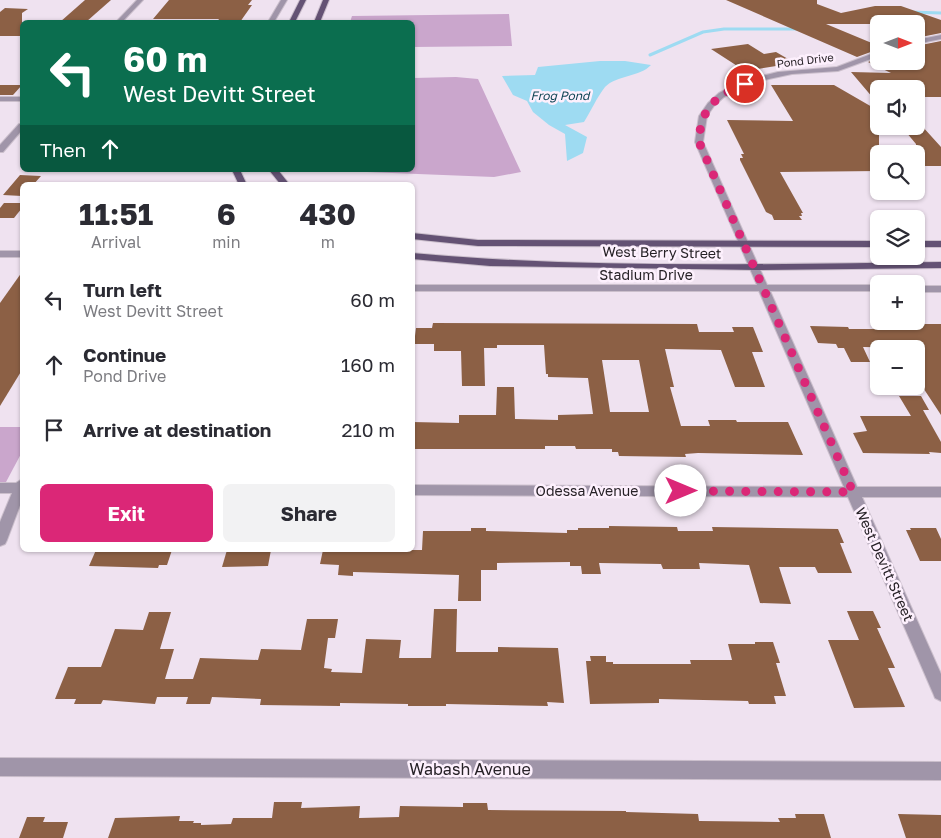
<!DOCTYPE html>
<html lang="en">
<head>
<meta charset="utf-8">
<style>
  body { margin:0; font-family:"Golos Text",sans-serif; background:#f2f2f3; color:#2b2b33; height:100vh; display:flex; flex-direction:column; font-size:19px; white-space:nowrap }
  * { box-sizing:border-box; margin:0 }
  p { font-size:16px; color:#7c7c81 }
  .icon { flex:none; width:28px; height:28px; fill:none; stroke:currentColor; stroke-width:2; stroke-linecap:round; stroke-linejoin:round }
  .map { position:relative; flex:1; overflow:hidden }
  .panel { position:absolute; left:20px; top:182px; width:395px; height:370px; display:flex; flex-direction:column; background:#fff; border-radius:8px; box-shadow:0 1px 4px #0004 }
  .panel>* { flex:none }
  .guide { position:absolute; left:20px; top:20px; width:395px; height:152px; border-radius:8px; box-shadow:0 1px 4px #0004; background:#0b6e4f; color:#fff; overflow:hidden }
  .needle { width:32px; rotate:90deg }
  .fabs { position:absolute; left:870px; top:15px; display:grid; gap:10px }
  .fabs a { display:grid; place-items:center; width:55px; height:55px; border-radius:8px; background:#fff; box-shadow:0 1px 4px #0004; font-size:25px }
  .pin { position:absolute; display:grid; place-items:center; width:42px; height:42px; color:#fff; margin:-21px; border:2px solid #fff; border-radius:50%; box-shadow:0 1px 5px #0007 }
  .me { position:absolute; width:55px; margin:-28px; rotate:90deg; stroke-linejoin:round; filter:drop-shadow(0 0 4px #0008) }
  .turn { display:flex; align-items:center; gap:18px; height:105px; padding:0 20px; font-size:22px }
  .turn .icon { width:65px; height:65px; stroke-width:2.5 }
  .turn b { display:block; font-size:35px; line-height:42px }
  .then { display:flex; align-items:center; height:48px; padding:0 20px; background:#0003; gap:10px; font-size:19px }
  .eta { display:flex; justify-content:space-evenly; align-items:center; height:85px; text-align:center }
  .eta b { font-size:30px; font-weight:700; line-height:35px }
  .primary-button { display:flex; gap:10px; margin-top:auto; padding:10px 20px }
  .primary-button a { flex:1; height:58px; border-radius:8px; background:#db2777; color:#fff; font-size:20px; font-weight:700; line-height:58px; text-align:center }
  .primary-button a+a { background:#f2f2f3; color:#2b2b33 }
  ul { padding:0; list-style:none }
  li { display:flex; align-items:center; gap:15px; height:65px; padding:0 20px }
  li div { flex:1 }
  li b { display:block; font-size:19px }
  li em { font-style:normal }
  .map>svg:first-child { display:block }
</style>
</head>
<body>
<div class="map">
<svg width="941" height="838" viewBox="0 0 941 838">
  <rect width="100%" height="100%" fill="#efe2f0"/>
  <g fill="#caa6cc">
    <polygon points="509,14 512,46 413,47 412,22 350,22 352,16"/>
    <polygon points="456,77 478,79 521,172 494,177 367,172 364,170 412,170 413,78"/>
    <polygon points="0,427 22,427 22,452 6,482 0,482"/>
  </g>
  <path fill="#9edbf2" d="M 600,61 L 625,61 L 651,65 C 640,77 617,75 605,87 C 597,97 591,111 584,122 L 565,125 L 587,137 L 583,153 L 567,161 L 565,134 L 549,125 L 533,112 L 527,101 L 513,95 L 502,76 L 535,75 L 538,67 Z"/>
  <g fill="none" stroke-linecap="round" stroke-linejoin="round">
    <g stroke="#9edbf2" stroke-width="3">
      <polyline points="910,12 941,13"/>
      <polyline points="650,55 703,32 724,29 799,29"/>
    </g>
  </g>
  <g fill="#8c6045" fill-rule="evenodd">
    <polygon points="85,0 111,0 86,22 60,22"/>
    <polygon points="169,0 252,0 248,5 252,5 240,22 217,22 219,19 153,19"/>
    <polygon points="726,0 817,0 817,4 841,13 875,6 901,6 941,20 941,33 916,38 916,24 826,24 879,46 879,49 857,57"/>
    <polygon points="5,8 28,9 22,13 22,36 0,36 0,12"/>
    <polygon points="941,41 941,97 916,97 916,89 879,89 879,105 851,72 891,73 868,62 879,58 879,61 916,62 916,46"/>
    <polygon points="748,44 764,54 776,52 795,63 745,71 711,49"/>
    <polygon points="0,85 22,85 13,95 0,95"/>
    <polygon points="771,85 834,85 879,111 879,171 780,172 803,213 801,213 802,216 799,216 802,220 774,220 772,215 766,212 740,160 740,158 743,158 741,154 744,154 727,120 793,121"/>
    <polygon points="901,126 922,126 941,147 941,166 916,166 916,144"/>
    <polygon points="20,175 41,176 33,185 22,185 22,196 3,195"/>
    <polygon points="4,203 22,203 22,208 14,218 0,218 0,208"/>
    <polygon points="22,272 22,370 0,406 0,303"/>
    <path d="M 433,323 L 697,324 L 699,332 L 734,332 L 732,327 L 753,327 L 763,352 L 752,352 L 765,387 L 735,387 L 721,350 L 665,349 L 674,387 L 670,387 L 681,426 L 710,426 L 708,420 L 736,420 L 737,422 L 788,422 L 803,455 L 698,453 L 685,454 L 686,457 L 619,456 L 618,452 L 612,452 L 612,449 L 576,449 L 575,446 L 545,446 L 545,449 L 412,449 L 412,422 L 459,423 L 459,415 L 496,415 L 497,387 L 514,387 L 515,419 L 558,420 L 558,415 L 593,414 L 588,378 L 548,377 L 548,374 L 546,374 L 544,345 L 497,345 L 497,348 L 484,348 L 485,386 L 462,386 L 461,351 L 434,351 L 434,344 L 414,344 L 416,328 L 432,328 ZM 602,360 L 639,360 L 649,412 L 610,412 Z"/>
    <polygon points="918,324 941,324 941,415 916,377 916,348 863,347 870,362 851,362 844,348 838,348 836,344 818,343 810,326 848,327 849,329 913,329 911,326 920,326"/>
    <polygon points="899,396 921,396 929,410 923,410 941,442 941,453 929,452 930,454 863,453 853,433 867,431 860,416 911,416"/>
    <polygon points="609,526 677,527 678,531 713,531 712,527 838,529 844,543 840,543 852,573 818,573 815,567 779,567 791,604 760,603 749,565 699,563 700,569 663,569 661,564 599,563 601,574 582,574 581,566 570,566 570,562 497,563 497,570 481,570 481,601 458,601 459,575 353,572 353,576 338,575 339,565 320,564 323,550 422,550 423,531 471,531 471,528 486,528 486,531 567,533 567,530 578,530 578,528 609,528"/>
    <polygon points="910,528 936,528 941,539 941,561 920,561 906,530 911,530"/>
    <polygon points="96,550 172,550 167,565 159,565 158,568 89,566"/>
    <polygon points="227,550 271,550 268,566 222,567"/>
    <polygon points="434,609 457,609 456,652 498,652 498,647 558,648 564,703 547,702 548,706 446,704 446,706 408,706 408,704 340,703 340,706 260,705 261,699 212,697 210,704 186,704 188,697 157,697 155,704 103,700 101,704 74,704 76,699 55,699 68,667 101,667 115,629 143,630 149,612 171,612 160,649 174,649 165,679 193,679 200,658 258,660 261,649 301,650 307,619 338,619 335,638 328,638 324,668 332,669 331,672 362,673 366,639 401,640 399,658 431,658"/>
    <polygon points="847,611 873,611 881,628 877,628 895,668 888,668 905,707 854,708 828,640 859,640"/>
    <polygon points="755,642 773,642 780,663 776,663 786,696 774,696 776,704 749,704 748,701 659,699 659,703 590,704 586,661 591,661 590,656 606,656 606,662 613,662 613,664 691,664 690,660 732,660 728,644 755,644"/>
    <polygon points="274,802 302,802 301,808 360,806 359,818 399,817 400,806 463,807 463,803 487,803 488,810 626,811 626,812 698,814 699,821 780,822 778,818 796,818 795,814 824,814 831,838 108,838 115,818 180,816 179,821 194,821 193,823 201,823 201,825 231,824 233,818 272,818"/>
    <polygon points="898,814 941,815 941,838 906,838"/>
    <polygon points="27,817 45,817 43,822 68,822 63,838 19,838"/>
  </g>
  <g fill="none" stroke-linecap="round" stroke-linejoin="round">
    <defs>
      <g id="minor">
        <polygon points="137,0 143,0 122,22 116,22"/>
        <polygon points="281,0 287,0 274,22 268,22"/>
        <polygon points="941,35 941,39 916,44 916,40"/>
        <polygon points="879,51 879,56 838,71 792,74 751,83 724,97 714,106 707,116 703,142 767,285 879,285 879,291 770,291 857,487 941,487 941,497 862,497 941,674 941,701 935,698 933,693 848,497 412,495 412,485 844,487 759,291 412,291 412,285 757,285 695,142 699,116 708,103 719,93 745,80 778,72 837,67"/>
        <rect x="0" y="97" width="22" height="4"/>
        <polygon points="19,124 22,124 22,130 3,152 0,152 0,145"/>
        <rect x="0" y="251" width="22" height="6"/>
        <rect x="916" y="286" width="25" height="6"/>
        <polygon points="22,479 22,500 7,540 5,544 0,546 0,522 12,493 0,493 0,483 16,483"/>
        <polygon points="0,758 941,762 941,780 0,776"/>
      </g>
      <g id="major">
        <polygon points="300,0 306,0 295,22 289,22"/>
        <polygon points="323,0 329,0 320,22 314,22"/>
        <polygon points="232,170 240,170 247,185 239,185"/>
        <polygon points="269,170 278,170 290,185 281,185"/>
        <polygon points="412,233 478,240 879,241 879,247 478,246 412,239"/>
        <rect x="916" y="241" width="25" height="6"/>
        <path d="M 412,253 C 587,269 766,264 941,262 L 941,268 L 756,270 L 490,266 L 412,259 Z"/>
      </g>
    </defs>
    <use href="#minor" stroke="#cbbfcc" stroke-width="2"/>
    <use href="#major" stroke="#cbbfcc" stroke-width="2"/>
    <use href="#minor" fill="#a095a9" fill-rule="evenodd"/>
    <use href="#major" fill="#645274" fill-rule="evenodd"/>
  </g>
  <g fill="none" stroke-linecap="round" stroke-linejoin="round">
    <path stroke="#db2777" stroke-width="9" stroke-dasharray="0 16.2" d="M 681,491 L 853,492 L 699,142 C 700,109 716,95 745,84"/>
  </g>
  <g text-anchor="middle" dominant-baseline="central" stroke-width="5" stroke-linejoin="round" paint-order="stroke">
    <g font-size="11" fill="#272227" stroke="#fdf0fd">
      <text transform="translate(805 60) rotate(-7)">Pond Drive</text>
    </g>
    <g font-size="12" font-style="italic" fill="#0e4454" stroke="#fdf0fd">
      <text x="560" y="95">Frog Pond</text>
    </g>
    <g font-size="14" fill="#272227" stroke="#fdf0fd">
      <text transform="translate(662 252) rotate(1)">West Berry Street</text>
      <text x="646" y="274">Stadium Drive</text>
      <text x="587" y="490">Odessa Avenue</text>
      <text transform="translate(885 564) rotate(66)">West Devitt Street</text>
    </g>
    <g font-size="16" fill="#272227" stroke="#fdf0fd">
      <text x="470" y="769">Wabash Avenue</text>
    </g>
  </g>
</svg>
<div class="fabs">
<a><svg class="needle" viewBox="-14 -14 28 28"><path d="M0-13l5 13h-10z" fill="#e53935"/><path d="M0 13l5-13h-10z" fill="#7c7c81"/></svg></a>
<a><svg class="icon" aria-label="sound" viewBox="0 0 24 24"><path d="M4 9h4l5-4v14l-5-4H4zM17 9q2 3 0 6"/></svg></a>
<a><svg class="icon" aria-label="search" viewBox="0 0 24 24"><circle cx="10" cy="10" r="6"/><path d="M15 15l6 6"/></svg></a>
<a><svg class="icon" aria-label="layers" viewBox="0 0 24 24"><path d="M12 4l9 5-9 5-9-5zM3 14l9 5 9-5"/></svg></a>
<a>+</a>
<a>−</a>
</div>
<div class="pin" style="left:745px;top:84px;background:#d93025"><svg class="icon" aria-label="arrive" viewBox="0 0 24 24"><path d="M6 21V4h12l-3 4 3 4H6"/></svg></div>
<svg class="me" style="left:681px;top:491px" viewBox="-20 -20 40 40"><circle r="19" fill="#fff"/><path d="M0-13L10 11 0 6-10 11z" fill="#db2777"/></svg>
<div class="guide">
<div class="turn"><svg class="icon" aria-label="left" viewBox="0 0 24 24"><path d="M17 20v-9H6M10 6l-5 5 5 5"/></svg><div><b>60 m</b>West Devitt Street</div></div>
<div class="then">Then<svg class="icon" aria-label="ahead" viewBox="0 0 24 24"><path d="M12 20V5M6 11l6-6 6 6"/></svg></div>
</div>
<section class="panel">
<div class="eta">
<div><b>11:51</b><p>Arrival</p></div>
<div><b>6</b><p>min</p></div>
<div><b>430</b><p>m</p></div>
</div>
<ul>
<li><svg class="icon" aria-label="left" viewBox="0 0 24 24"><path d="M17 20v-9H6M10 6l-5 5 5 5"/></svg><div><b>Turn left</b><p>West Devitt Street</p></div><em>60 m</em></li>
<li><svg class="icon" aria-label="ahead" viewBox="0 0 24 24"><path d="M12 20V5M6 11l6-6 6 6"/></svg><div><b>Continue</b><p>Pond Drive</p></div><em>160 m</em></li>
<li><svg class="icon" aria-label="arrive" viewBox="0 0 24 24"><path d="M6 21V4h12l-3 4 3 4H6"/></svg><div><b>Arrive at destination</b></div><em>210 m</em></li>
</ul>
<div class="primary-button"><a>Exit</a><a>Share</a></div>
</section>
</div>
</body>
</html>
